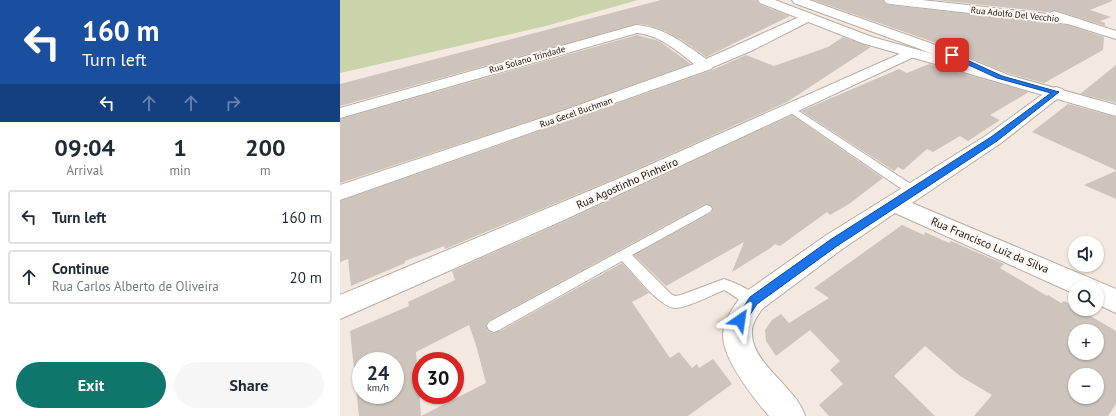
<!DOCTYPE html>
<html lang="en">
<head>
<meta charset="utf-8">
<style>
  body { margin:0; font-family:"PT Sans",sans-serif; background:#f6f6f7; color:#1f2937; height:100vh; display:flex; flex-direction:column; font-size:15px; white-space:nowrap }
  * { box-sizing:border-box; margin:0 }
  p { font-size:13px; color:#747a83 }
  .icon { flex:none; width:22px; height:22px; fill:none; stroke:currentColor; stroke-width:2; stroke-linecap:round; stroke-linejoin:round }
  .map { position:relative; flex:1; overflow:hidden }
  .sheet { display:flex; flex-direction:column; background:#fff; width:340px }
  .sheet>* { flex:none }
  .banner { background:#1a4fa0; color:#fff; overflow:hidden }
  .controls { position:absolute; left:728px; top:236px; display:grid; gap:8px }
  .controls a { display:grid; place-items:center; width:36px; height:36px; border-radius:50%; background:#fff; box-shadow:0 1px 3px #0004; font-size:20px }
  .speed { position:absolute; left:12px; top:352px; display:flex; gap:8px; font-size:20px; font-weight:700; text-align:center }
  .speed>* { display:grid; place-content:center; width:52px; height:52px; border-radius:50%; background:#fff; box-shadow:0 1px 3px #0004; line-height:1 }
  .speed small { font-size:10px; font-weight:400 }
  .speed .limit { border:6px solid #d22; background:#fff; color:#111 }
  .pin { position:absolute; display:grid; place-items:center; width:34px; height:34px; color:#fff; margin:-17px; border-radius:8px; box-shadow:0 2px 6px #0006 }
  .me { position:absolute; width:44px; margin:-22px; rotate:32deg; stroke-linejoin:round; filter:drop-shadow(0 0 3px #0008) }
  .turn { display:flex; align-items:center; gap:14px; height:84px; padding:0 16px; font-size:18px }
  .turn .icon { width:52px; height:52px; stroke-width:2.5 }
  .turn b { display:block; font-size:28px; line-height:34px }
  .lanes { display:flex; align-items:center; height:38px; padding:0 16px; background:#0003; justify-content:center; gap:20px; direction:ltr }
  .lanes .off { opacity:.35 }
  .eta { display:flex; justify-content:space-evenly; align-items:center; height:68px; text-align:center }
  .eta b { font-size:24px; font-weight:800; line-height:28px }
  .action { display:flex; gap:8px; margin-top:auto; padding:8px 16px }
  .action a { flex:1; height:46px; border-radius:24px; background:#0f766e; color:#fff; font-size:16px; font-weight:800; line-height:46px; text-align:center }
  .action a+a { background:#f6f6f7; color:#1f2937 }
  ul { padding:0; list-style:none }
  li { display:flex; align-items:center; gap:12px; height:54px; margin:0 8px 6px; padding:0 8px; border:2px solid #e0e1e3; border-radius:4px }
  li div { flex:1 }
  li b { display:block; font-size:15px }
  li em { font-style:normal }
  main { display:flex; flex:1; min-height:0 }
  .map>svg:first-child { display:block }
</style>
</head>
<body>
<main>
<section class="sheet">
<div class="banner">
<div class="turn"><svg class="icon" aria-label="left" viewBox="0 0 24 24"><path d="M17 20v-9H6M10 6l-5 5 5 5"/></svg><div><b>160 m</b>Turn left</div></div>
<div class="lanes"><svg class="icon" aria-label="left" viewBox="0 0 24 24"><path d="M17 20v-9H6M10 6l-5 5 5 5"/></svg><svg class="icon off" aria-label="ahead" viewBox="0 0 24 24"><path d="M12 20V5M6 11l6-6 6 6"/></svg><svg class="icon off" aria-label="ahead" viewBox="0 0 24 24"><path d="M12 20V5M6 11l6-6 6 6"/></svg><svg class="icon off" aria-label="right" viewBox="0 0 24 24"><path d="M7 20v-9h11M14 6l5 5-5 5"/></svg></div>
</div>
<div class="eta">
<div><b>09:04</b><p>Arrival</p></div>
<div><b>1</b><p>min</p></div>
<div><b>200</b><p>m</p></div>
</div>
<ul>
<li><svg class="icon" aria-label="left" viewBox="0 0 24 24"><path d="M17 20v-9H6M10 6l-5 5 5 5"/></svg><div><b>Turn left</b></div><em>160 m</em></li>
<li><svg class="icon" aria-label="ahead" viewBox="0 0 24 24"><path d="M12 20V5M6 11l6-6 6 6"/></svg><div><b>Continue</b><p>Rua Carlos Alberto de Oliveira</p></div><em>20 m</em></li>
</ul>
<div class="action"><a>Exit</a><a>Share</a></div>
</section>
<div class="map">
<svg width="776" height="416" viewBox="0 0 776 416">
  <rect width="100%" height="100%" fill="#f3e9e1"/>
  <polygon fill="#c9d4ab" points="0,0 298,0 206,26 0,73"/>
  <g fill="#cdc4bc" fill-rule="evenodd">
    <polygon points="321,0 417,0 419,4 450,16 366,57 342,40 325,31 307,25 296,24 0,106 0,84"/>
    <polygon points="473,0 543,0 545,4 550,5 728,25 764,37 763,50 704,83 667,73 616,52 619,51"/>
    <polygon points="596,0 772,0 772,1 750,10 771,17 760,21 765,23 765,26 714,10 708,12"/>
    <polygon points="297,35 319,41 351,64 211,114 0,183 0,119"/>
    <polygon points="503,37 531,47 447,102 279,177 105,249 104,246 65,261 65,263 11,286 8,259 0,262 0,201 372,70 406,55 434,66 488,47"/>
    <polygon points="589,64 689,92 650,115 660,120 628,141 620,136 593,152 587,149 563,170 558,167 554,171 461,111 559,69 567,73"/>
    <polygon points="776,65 776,103 740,94"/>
    <polygon points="728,104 776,117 776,170 692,132"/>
    <path d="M 452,115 L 543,178 L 509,204 L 490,215 L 487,212 L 440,246 L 435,244 L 429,249 L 392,272 L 404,242 L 326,286 L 294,255 L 371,213 L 373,208 L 370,205 L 365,204 L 148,321 L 146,325 L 148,331 L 153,333 L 160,331 L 282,263 L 309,293 L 292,302 L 330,358 L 339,352 L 352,368 L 357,364 L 359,368 L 373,359 L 392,384 L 348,416 L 19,416 L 10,331 L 69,306 L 68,302 L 115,280 L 112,271 L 225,221 ZM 129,325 L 136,345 L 146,383 L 81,416 L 76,352 ZM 21,361 L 55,361 L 55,395 L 21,395 Z"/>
    <polygon points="776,171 776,199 744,185"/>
    <path d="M 562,225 L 584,235 L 585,232 L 609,243 L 611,241 L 664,264 L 660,268 L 707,296 L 708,295 L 721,303 L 724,301 L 735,307 L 735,309 L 747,314 L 776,331 L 776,404 L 768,416 L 634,416 L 652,395 L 620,376 L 585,346 L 554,376 L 595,416 L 489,416 L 479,405 L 503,384 L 490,370 L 500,361 L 470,330 L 436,356 L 426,341 L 425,330 L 432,320 L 441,314 L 449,323 L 489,298 L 474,288 ZM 735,331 L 757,331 L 757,353 L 735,353 ZM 735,375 L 757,375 L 757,397 L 735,397 Z"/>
  </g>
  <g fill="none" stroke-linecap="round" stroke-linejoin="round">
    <defs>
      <g id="service">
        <polygon points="451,106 577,188 578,191 577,194 569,194 448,111 447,109 448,107"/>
        <path d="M 366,205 L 370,206 L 372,209 L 370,212 L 292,255 L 331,294 L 335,296 L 341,295 L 384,279 C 395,283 414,290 420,301 L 418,305 C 406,309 394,294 384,290 C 371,295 348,308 335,308 C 319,307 293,272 282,261 L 159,330 L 154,332 L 149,330 L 147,326 L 149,322 Z"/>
      </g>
      <g id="minor">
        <polygon points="452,0 469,0 590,43 666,74 668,77 666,80 660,82 654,80 580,49 454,3"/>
        <polygon points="544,0 582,0 708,14 714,11 776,31 776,39 728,24 550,4 546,3"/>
        <path d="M 466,14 L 470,15 L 472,18 L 470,21 L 411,51 L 373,67 L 371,69 L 0,200 L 0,185 L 211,115 L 354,64 C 336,50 319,35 297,33 L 0,118 L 0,108 L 296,25 C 324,27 344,43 366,59 Z"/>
        <polygon points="571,49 576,50 578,53 576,56 224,220 0,319 0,295 280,178"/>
        <path d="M 716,87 L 722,89 L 724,92 L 722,95 L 661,143 L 572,203 L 776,289 L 776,313 L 757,304 L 757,287 L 735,287 L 735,294 L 555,213 L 501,250 L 422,309 C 417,317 411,324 412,334 C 412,360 448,384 460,405 C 462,408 464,412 465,416 L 429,416 C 413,397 382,359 383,334 C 384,319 395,304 404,293 L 485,236 L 647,135 L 710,89 Z"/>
      </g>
      <polygon id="secondary" points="418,0 435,0 532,37 776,105 776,116 522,43 420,3"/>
    </defs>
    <use href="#service" stroke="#b6aca5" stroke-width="2"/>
    <use href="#minor" stroke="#b6aca5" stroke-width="2"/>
    <use href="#secondary" stroke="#b6aca5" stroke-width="2"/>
    <use href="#service" fill="#fff" fill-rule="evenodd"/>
    <use href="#minor" fill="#fff" fill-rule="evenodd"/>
    <use href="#secondary" fill="#fff" fill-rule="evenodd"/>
  </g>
  <polygon fill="#1a73e8" stroke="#114b97" points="609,54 614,54 662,76 719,92 657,141 497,246 417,304 404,324 400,326 396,324 395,320 410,297 490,240 651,137 711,93 657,78 609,56"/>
  <g text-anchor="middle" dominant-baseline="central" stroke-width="4" stroke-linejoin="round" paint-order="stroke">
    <g font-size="9" fill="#14110e" stroke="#fff7f1">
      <text transform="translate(675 14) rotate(6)">Rua Adolfo Del Vecchio</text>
      <text transform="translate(187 59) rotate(-16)">Rua Solano Trindade</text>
      <text transform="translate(236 112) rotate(-19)">Rua Gecel Buchman</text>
    </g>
    <g font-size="11" fill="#14110e" stroke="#fff7f1">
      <text transform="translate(287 183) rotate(-24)">Rua Agostinho Pinheiro</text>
      <text transform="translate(650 245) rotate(23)">Rua Francisco Luiz da Silva</text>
    </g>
  </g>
</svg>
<div class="controls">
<a><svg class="icon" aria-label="sound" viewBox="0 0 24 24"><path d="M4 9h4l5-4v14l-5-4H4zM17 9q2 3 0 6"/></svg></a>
<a><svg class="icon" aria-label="search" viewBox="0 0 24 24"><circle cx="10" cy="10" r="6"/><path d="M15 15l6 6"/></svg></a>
<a>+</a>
<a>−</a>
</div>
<div class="speed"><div>24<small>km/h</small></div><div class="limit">30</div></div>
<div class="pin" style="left:612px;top:55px;background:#d93025"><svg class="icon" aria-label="arrive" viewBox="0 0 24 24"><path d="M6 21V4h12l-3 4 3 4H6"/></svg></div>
<svg class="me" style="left:400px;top:320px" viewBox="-20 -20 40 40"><path d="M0-17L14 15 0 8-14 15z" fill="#1a73e8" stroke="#fff" stroke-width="4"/></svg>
</div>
</main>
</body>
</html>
